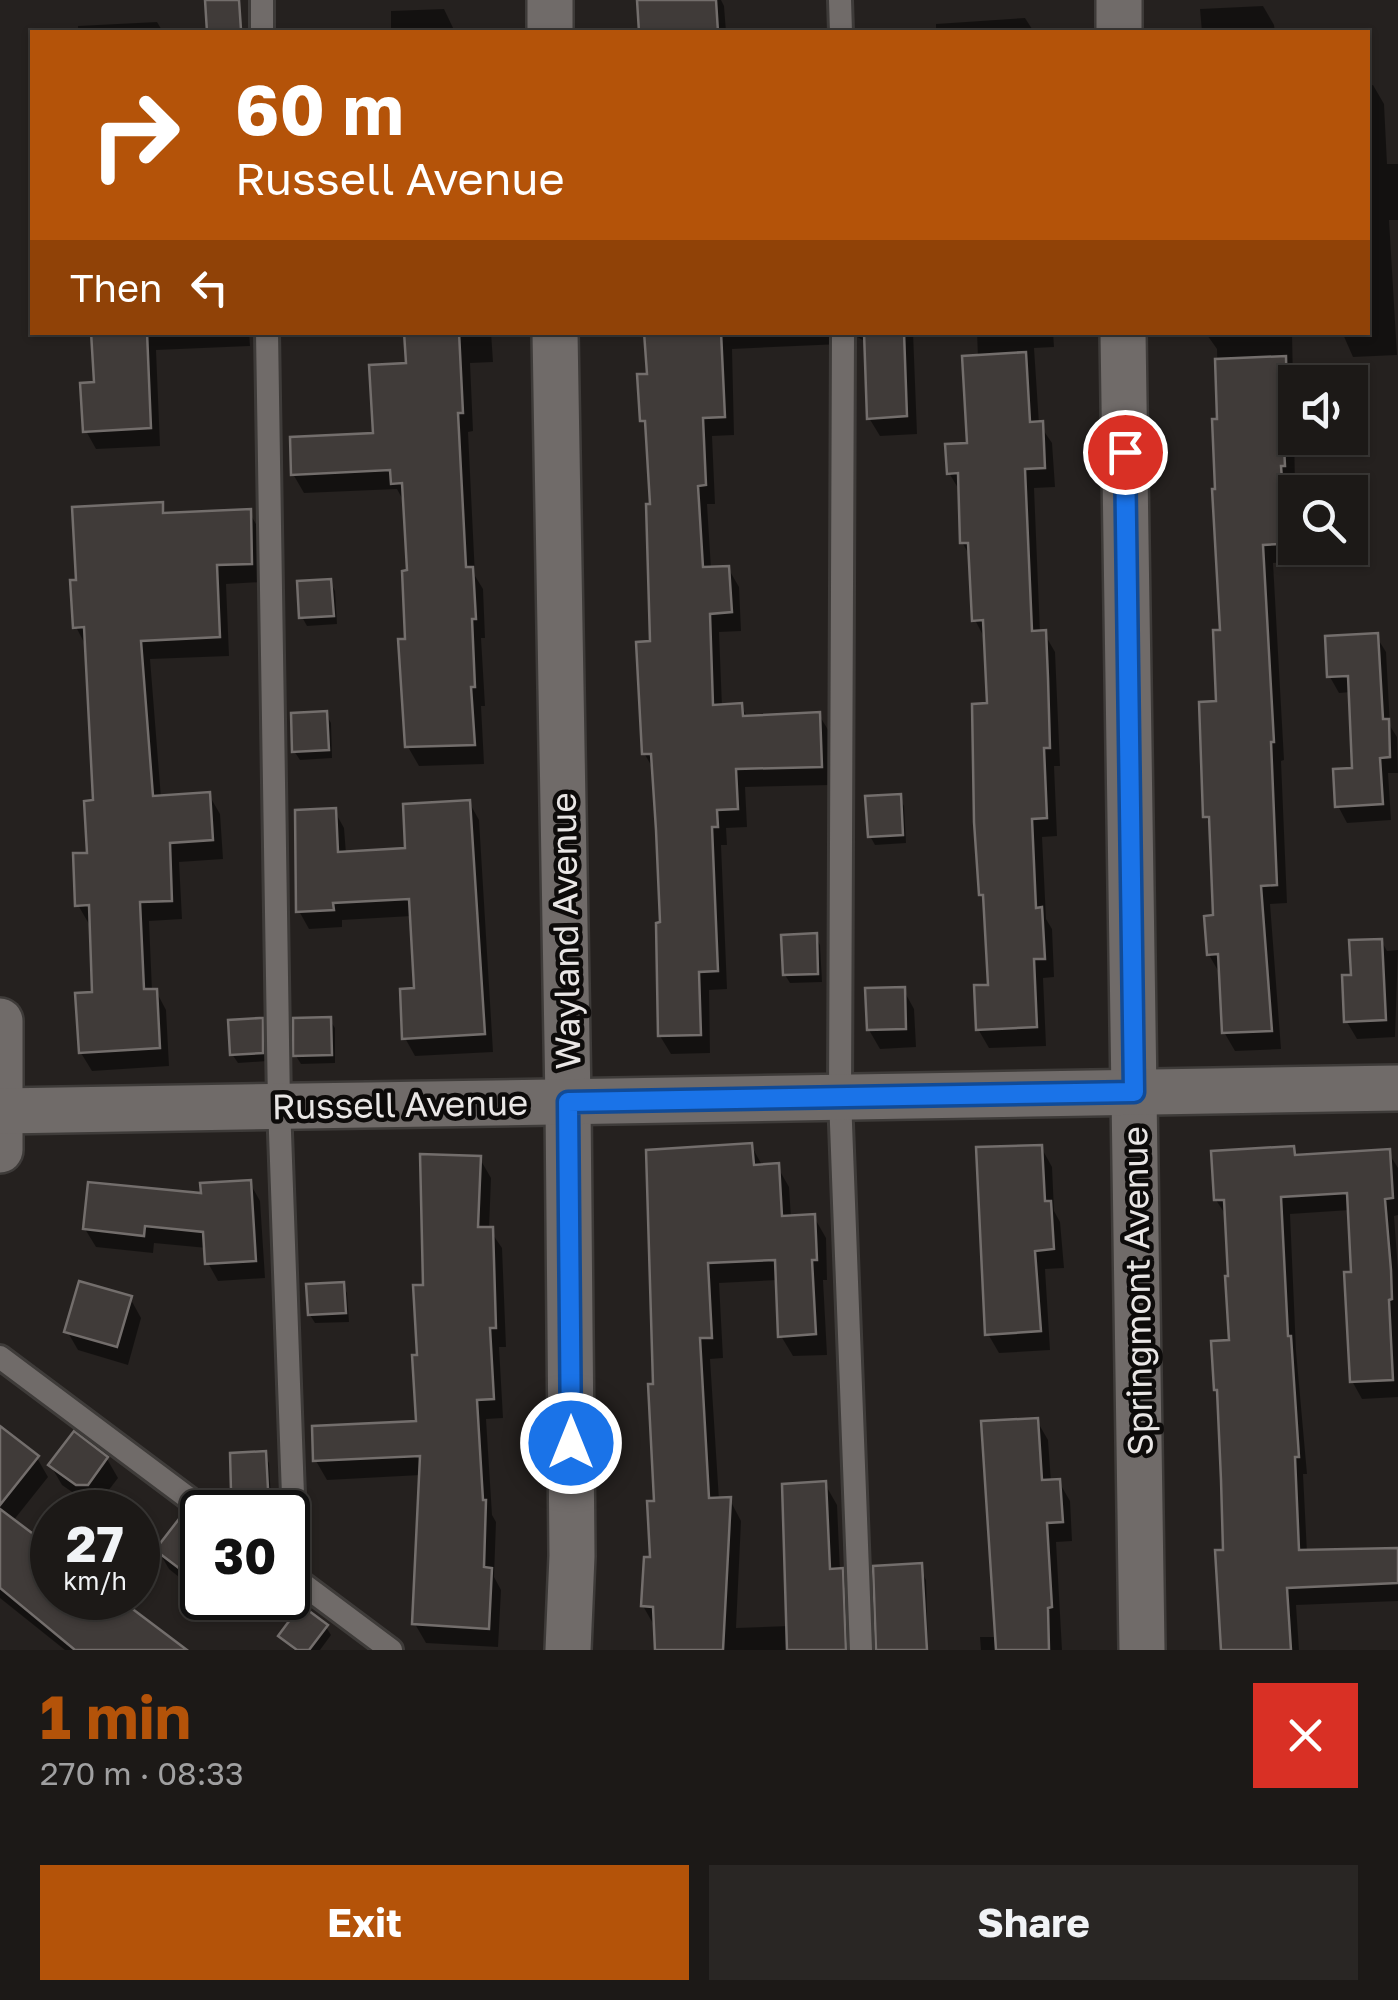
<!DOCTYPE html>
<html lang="en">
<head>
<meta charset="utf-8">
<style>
  body { margin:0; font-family:"Golos Text",sans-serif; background:#292624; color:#f1f3f6; height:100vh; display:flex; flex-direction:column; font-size:38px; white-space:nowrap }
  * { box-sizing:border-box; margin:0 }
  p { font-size:32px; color:#a0a0a1 }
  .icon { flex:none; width:55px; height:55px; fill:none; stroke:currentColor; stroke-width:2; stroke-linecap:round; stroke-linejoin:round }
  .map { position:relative; height:1650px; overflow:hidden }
  .sheet { display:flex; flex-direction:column; background:#1c1917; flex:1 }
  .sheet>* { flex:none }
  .banner { position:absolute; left:30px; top:30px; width:1340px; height:305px; border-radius:0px; box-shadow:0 2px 8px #0004,0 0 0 2px #3a3836; background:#b45309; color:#fff; overflow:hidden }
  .buttons { position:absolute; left:1278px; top:365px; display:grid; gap:20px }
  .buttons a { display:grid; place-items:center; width:90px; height:90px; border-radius:0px; background:#1c1917; box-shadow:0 2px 8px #0004,0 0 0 2px #3a3836; font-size:50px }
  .speed { position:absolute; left:30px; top:1490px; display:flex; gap:20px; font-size:50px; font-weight:700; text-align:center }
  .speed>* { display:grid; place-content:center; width:130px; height:130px; border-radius:50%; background:#1c1917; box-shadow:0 2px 8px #0004,0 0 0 2px #3a3836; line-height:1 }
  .speed small { font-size:25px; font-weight:400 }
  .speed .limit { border:5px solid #111; border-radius:15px; background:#fff; color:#111 }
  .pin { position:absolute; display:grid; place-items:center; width:85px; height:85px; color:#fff; margin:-42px; border:5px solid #fff; border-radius:50%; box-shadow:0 2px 10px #0007 }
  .me { position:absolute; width:110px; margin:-55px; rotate:0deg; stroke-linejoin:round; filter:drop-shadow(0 0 8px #0008) }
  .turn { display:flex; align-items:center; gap:35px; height:210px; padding:0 40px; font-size:45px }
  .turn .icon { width:130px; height:130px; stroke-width:2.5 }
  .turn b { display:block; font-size:70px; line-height:85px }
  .then { display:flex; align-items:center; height:95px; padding:0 40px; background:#0003; gap:20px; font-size:38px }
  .round { display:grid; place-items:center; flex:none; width:105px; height:105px; border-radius:0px; background:#292624 }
  .head { display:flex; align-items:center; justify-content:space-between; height:170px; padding:0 40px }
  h1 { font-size:60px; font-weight:700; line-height:75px; color:#b45309 }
  .action { display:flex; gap:20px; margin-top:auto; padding:20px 40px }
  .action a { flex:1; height:115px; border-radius:0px; background:#b45309; color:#fff; font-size:40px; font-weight:700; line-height:115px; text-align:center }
  .action a+a { background:#292624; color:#f1f3f6 }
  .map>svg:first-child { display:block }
</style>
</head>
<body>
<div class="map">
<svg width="1398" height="1650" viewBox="0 0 1398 1650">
  <rect width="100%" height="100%" fill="#25211f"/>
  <g fill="#0007">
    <polygon points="639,0 721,0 724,6 726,32 641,32"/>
    <polygon points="1263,6 1274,25 1275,32 1202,32 1200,9"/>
    <polygon points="444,9 455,32 391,32 391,11"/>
    <polygon points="1025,18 1034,32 936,32 936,24"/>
    <polygon points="157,22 163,32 78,32 78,26"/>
    <polygon points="1373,85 1384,104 1387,164 1398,164 1398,220 1389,220 1397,355 1353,357 1342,332 1368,332 1368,86"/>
    <polygon points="94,332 249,332 250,346 156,350 160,446 96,449 86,431 96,385"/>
    <polygon points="406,332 491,332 493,362 470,363 473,431 468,432 475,576 483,589 485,638 481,638 485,706 481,706 484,764 419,766 408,747 410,573 404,502 397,489 304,493 293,474 375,435 408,366"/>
    <polygon points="646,332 913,332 917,434 880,436 869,418 866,342 854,335 841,344 732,349 734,435 712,436 715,504 707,504 711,569 728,568 739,587 741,631 719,632 722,707 741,706 748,718 819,715 830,733 831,785 745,787 747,827 726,828 727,845 721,845 727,989 709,990 710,1053 671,1054 660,1036 663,925 655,772 644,753 653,644 652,506 648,430 643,421 649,376"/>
    <polygon points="977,332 1053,332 1054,347 1034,348 1039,424 1052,443 1055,487 1034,488 1040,633 1044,633 1055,652 1060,766 1054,766 1057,836 1042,837 1046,919 1052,929 1054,977 1043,978 1046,1046 989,1048 978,1029 991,987 986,902 982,894 990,706 986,641 975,620 971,558 962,542 961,493 949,473 970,445 978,358"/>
    <polygon points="1205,332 1292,332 1295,484 1290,485 1296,552 1289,552 1289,562 1273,563 1284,760 1281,761 1287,903 1270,904 1281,1049 1235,1051 1224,1032 1220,974 1209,955 1216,917 1212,828 1205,816 1219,703 1223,632 1217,349"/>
    <polygon points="161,505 167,515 249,512 260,531 262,582 226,584 229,656 150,659 161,798 209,795 220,814 223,859 179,862 182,919 149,921 152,991 156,991 166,1010 169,1066 92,1071 81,1053 95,995 92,924 89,924 78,905 90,855 96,803 87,648 76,627 78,582"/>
    <polygon points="330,582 335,591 337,624 307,626 302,617"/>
    <polygon points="1376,636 1386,652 1390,726 1397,737 1398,773 1388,773 1391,820 1347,823 1338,806 1354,770 1351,692 1339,693 1330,677"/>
    <polygon points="326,714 331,723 332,758 300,760 294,751"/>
    <polygon points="899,797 904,806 906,843 875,845 870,836"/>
    <polygon points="469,802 479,820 493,1052 415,1056 405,1038 416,991 412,916 342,920 342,927 309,929 299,911 334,810 344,828 346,854 407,850"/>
    <polygon points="815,936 820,945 822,982 790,983 785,975"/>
    <polygon points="1382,942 1387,951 1398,950 1395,1037 1357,1039 1347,1022 1354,977"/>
    <polygon points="903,989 914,1009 916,1047 880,1049 869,1030"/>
    <polygon points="329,1019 335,1028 335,1063 301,1064 296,1056"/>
    <polygon points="261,1021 266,1030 267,1061 238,1063 232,1054"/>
    <polygon points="751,1145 763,1167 777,1166 789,1187 791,1218 814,1217 826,1238 827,1280 823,1280 827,1355 793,1356 781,1336 778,1280 719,1283 723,1358 710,1359 719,1500 730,1500 741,1521 736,1628 789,1626 825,1484 837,1505 840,1571 853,1591 856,1650 657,1650 655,1627 643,1606 652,1560 657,1503 656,1386"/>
    <polygon points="1041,1147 1052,1167 1054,1211 1060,1222 1064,1268 1045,1269 1050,1350 999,1353 988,1334"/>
    <polygon points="1293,1149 1298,1157 1388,1152 1398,1168 1398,1215 1394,1216 1398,1270 1398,1397 1362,1399 1352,1381 1354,1274 1350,1210 1290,1214 1296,1351 1307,1474 1303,1474 1307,1553 1398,1551 1398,1601 1296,1605 1299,1650 1223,1650 1232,1342 1227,1217 1216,1200"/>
    <polygon points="480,1159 491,1178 489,1229 502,1248 506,1347 499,1347 503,1418 486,1419 492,1515 496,1522 494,1577 501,1590 498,1647 426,1643 415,1624 421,1475 327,1480 316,1461 419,1424 425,1287"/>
    <polygon points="250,1183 260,1201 265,1278 218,1281 208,1263 207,1248 154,1243 153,1253 96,1247 85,1229"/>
    <polygon points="342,1284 347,1293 349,1322 315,1323 310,1315"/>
    <polygon points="130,1298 141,1318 128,1365 78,1350 67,1331"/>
    <polygon points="1037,1421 1048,1440 1051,1482 1059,1482 1070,1501 1072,1541 1056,1542 1062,1650 981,1650 980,1637 997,1637"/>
    <polygon points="0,1440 37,1458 48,1477 13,1521 52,1551 52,1598 123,1598 120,1602 183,1650 65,1650 0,1598"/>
    <polygon points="264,1454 269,1463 271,1498 239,1499 234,1491"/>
    <polygon points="107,1459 118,1478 95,1508 62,1485 51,1466"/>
    <polygon points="183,1519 202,1534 202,1589 199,1593 169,1569 158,1550"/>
    <polygon points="918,1566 926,1580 928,1650 878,1650"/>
    <polygon points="326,1627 331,1635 320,1650 294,1650 281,1636"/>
  </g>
  <g fill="#403b39" stroke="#736e6c" stroke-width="2.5">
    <polygon points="205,0 239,0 241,30 207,32"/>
    <polygon points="637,0 716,0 718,32 639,32"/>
    <polygon points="91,332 147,332 151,428 83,432 80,383 94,382"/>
    <polygon points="404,332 459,332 463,413 458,413 466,567 473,567 476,619 472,619 475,687 471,687 475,745 405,747 398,639 405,639 402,571 407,570 402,483 391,484 390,470 291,475 290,437 373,433 369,365 406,363"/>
    <polygon points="644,332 721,332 725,417 703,418 706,485 698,486 703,567 729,566 732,612 710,614 713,705 742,703 743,716 820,712 822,767 736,769 738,809 717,810 718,827 712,827 718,971 699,972 701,1035 658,1036 656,923 660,922 656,830 651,754 642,754 636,642 650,641 646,504 650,504 645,421 640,421 637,374 647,374"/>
    <polygon points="864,332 904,332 907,416 867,419"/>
    <polygon points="1026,352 1030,422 1043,421 1045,468 1025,469 1032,631 1046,630 1048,678 1050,748 1044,748 1047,818 1032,819 1036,908 1042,907 1045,959 1034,959 1037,1027 976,1030 974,985 988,985 983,895 979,895 974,822 972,704 987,703 983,620 972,621 968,543 960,543 958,473 947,474 945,444 967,443 962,356"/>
    <polygon points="1286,356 1287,403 1282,404 1285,466 1281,466 1286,533 1279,534 1280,544 1263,545 1274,742 1271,742 1277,885 1261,886 1272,1031 1222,1033 1218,954 1207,955 1204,916 1213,915 1209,817 1203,817 1199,702 1216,701 1213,630 1220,630 1212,489 1215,489 1212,419 1217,419 1215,359"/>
    <polygon points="163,502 163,513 251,509 252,564 217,565 220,637 141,641 153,796 210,792 213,840 170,843 172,901 140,902 144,989 157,989 160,1048 79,1053 75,993 92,992 89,905 75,906 73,853 87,853 84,801 93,800 84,627 73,628 70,580 76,580 72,507"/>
    <polygon points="331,579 334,616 299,618 297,581"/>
    <polygon points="1378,633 1383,719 1389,719 1390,757 1380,758 1383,804 1335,807 1333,769 1352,768 1348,676 1327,677 1325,636"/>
    <polygon points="327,711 329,750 292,752 291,713"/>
    <polygon points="901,794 903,835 868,837 865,796"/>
    <polygon points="470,800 485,1034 402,1039 400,989 414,988 409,899 333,903 334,910 296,912 295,810 336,808 338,852 405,848 403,804"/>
    <polygon points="817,933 818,974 783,975 781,935"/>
    <polygon points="1382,939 1386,1020 1344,1022 1342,975 1351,975 1349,940"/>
    <polygon points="905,987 906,1029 867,1030 865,988"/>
    <polygon points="331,1017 332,1055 293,1056 293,1018"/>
    <polygon points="260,1018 263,1018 263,1053 230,1055 228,1020"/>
    <polygon points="752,1143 754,1165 779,1163 782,1216 815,1214 817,1260 812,1260 816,1334 778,1337 775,1260 708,1263 712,1338 700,1338 709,1498 731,1497 723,1650 655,1650 653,1607 641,1606 644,1557 650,1557 647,1501 654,1501 648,1384 653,1384 646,1150"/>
    <polygon points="1042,1145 1045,1201 1051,1201 1054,1249 1035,1251 1041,1331 985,1335 976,1147"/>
    <polygon points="1294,1146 1295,1155 1390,1149 1393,1198 1385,1199 1391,1270 1392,1299 1389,1300 1393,1380 1350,1382 1344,1272 1351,1272 1347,1193 1281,1197 1288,1336 1291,1336 1299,1457 1295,1457 1299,1550 1398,1548 1398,1583 1287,1588 1291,1650 1221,1650 1215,1550 1223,1550 1221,1480 1217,1390 1214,1390 1211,1341 1229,1340 1225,1276 1228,1276 1224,1200 1214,1200 1211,1151"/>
    <polygon points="420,1154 481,1156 478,1227 493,1227 496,1328 490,1328 494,1399 477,1400 483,1500 486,1500 484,1567 492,1568 489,1629 412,1624 420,1456 313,1461 312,1426 416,1421 412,1355 417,1355 413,1285 423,1285"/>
    <polygon points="251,1180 256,1261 205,1264 203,1232 145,1226 144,1236 83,1229 88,1182 201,1193 200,1183"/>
    <polygon points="79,1281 132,1296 117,1347 64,1332"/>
    <polygon points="344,1282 346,1313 308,1315 306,1284"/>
    <polygon points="1038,1418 1042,1480 1060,1479 1063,1522 1047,1523 1052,1607 1048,1608 1049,1650 996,1650 981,1421"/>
    <polygon points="0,1426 39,1456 0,1505"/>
    <polygon points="74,1431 108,1457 88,1485 76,1485 48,1465"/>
    <polygon points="266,1451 268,1489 231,1491 230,1453"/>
    <polygon points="826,1481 830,1569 843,1568 846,1650 787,1650 782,1484"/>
    <polygon points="0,1509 52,1548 52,1598 118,1598 187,1650 75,1650 0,1588"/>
    <polygon points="182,1515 202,1531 202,1557 188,1575 155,1550"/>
    <polygon points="922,1563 927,1650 876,1650 873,1566"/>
    <polygon points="301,1605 328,1625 309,1650 297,1650 278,1636"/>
  </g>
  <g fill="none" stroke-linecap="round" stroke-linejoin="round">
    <defs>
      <g id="lane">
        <polyline points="262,0 262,32"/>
        <polyline points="840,0 841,32"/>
        <polyline points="267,332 279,1105 296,1579"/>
        <polyline points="843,332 840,1098 861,1650"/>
        <polyline points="0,1357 207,1512"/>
        <polyline points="288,1573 391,1650"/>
      </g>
      <g id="street">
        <polyline points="550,0 550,32"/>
        <polyline points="1119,0 1119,32"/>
        <polyline points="555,332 568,1102 572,1556 568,1650"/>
        <polyline points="1123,332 1142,1650"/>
        <polyline points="0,1021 0,1150"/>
        <polyline points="2,1111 1398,1088"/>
      </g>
    </defs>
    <use href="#lane" stroke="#3e3b39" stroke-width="28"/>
    <use href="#street" stroke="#3e3b39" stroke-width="50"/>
    <use href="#lane" stroke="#706b69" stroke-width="22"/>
    <use href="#street" stroke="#706b69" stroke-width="45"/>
  </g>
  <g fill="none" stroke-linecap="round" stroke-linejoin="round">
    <defs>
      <polyline id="route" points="571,1443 568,1102 1134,1092 1125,452"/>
    </defs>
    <use href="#route" stroke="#114b97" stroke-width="25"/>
    <use href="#route" stroke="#1a73e8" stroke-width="18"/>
  </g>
  <g text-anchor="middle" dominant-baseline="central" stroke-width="9" stroke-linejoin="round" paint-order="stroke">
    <g font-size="35" fill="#e9e6e5" stroke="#0d0b0a">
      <text transform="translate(565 931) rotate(-91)">Wayland Avenue</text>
      <text transform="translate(400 1104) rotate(-1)">Russell Avenue</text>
      <text transform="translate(1137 1291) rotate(-91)">Springmont Avenue</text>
    </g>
  </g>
</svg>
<div class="buttons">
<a><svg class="icon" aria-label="sound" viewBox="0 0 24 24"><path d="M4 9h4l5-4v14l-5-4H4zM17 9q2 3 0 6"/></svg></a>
<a><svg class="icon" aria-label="search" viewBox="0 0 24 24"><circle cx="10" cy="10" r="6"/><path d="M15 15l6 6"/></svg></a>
</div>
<div class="speed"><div>27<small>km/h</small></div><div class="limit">30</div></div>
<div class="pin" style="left:1125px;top:452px;background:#d93025"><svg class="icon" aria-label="arrive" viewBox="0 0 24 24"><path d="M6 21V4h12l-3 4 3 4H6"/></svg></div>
<svg class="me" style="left:571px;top:1443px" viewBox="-20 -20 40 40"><circle r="17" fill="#1a73e8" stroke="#fff" stroke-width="3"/><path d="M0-11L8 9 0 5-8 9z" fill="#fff"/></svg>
<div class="banner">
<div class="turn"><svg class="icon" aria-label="right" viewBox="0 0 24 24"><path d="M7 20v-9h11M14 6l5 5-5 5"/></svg><div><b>60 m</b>Russell Avenue</div></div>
<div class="then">Then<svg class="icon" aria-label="left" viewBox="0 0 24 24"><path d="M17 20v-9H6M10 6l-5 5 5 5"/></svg></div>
</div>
</div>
<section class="sheet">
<div class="head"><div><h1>1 min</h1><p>270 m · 08:33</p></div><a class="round" style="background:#d93025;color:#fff"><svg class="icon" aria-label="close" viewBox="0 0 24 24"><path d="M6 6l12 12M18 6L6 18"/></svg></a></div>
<div class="action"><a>Exit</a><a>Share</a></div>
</section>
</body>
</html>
